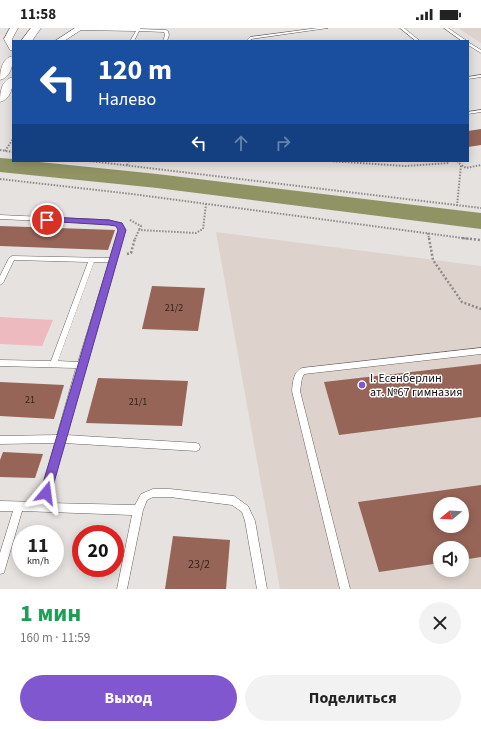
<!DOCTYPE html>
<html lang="ru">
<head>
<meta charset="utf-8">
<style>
  body { margin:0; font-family:"Source Sans 3",sans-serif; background:#f2f2f2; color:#222; height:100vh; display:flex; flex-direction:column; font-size:15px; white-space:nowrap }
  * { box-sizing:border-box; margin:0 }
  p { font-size:13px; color:#767676 }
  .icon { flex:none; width:22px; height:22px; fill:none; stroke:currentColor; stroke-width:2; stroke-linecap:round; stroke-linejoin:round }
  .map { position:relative; height:561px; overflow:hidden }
  .side { display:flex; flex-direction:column; background:#fff; flex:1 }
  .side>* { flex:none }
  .hud { position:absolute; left:12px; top:12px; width:457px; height:122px; border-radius:0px; box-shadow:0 2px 10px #0003; background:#1a4fa0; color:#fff; overflow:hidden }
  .needle { width:26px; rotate:252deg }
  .controls { position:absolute; left:433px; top:469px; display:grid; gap:8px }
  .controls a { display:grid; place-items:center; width:36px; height:36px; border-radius:50%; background:#fff; box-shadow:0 2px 10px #0003; font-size:20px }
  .speed { position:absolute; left:12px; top:497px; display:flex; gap:8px; font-size:20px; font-weight:700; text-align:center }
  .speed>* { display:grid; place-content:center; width:52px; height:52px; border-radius:50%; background:#fff; box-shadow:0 2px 10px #0003; line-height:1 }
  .speed small { font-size:10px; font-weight:400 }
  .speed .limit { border:6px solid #d22; background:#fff; color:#111 }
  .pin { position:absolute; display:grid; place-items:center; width:34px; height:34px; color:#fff; margin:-17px; border:2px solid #fff; border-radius:50%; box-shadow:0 1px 4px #0007 }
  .me { position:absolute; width:44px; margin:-22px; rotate:16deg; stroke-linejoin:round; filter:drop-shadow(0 0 3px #0008) }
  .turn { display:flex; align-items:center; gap:14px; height:84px; padding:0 20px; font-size:18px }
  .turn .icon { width:52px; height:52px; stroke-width:2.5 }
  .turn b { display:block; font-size:28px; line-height:34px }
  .lanes { display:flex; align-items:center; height:38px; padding:0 20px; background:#0003; justify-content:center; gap:20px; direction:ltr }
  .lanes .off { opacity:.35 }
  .round { display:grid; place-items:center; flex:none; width:42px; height:42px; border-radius:21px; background:#f2f2f2 }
  .overview { display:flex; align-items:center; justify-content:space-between; height:68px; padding:0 20px }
  h1 { font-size:24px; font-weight:700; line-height:30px; color:#1e9e55 }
  .cta { display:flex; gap:8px; margin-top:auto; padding:8px 20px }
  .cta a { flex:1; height:46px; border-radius:24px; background:#8157d0; color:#fff; font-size:16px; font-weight:700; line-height:46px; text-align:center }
  .cta a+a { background:#f2f2f2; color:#222 }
  .status { display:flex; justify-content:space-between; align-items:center; height:28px; padding:0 20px; background:#fff; direction:ltr }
  .status svg { height:11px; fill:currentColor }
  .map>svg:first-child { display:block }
</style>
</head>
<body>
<div class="status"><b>11:58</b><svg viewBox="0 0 49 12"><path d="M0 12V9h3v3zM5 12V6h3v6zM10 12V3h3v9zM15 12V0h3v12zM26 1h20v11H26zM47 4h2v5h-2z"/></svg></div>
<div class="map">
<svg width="481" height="561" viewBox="0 0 481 561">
  <rect width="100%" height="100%" fill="#e6e2df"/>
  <g fill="#ddd3cc" fill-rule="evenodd">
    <polygon points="458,0 481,0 481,15"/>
    <path d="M 216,204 L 481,238 L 481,561 L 280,561 ZM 440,476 L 462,476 L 462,498 L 440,498 ZM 440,520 L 462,520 L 462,542 L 440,542 Z"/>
  </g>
  <polygon fill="#edbabf" points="0,289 53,292 42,318 0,316"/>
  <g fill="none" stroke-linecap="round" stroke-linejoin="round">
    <polygon fill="#909464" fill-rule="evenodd" points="0,130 13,131 13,133 30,133 157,146 481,185 481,201 157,160 0,144"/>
  </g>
  <g fill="#966557" fill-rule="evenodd">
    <polygon points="481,101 481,117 468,119 468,103"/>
    <polygon points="0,198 115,202 108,222 0,218"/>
    <polygon points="152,258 205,260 198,303 142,301"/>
    <polygon points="481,336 481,389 339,407 324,354"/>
    <polygon points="98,350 188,353 182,398 86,395"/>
    <polygon points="0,354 64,357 54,391 0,388"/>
    <polygon points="3,424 43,426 35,450 0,449 0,432"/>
    <path d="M 481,457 L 481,529 L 462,532 L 462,520 L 440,520 L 440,535 L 379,544 L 358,474 ZM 440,476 L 462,476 L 462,498 L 440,498 Z"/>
    <polygon points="173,508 230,512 226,561 165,561"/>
  </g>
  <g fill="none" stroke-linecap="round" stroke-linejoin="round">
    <defs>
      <g id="lane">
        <polygon points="80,0 141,0 140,1 166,2 168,3 169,7 167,13 163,13 165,7 164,4 139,3 134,13 130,13 136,3 80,2 78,1"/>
        <polygon points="318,0 328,0 251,11 250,13 246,13 250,9"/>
        <polygon points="400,0 404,0 420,13 416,13"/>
        <polygon points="444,0 448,0 467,13 462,13"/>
        <polygon points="468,14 481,22 481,25 468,17"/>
        <polygon points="481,47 481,49 468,51 468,49"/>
        <polygon points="481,82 481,84 468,86 468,84"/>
        <path d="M 0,187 L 109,192 L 121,196 L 125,202 L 85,337 L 66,407 L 196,415 L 199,416 L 200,419 L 199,422 L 196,423 L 64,415 L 48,475 L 135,477 L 141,466 L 153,461 L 170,461 L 234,468 L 248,478 L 255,493 L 267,561 L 257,561 L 245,493 L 242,484 L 232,477 L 170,469 L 153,469 L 147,472 L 143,482 L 127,561 L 117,561 L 132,487 L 22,483 L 5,541 L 4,545 L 0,546 L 0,525 L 13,483 L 0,483 L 0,473 L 39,474 L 55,415 L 0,416 L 0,408 L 57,407 L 76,340 L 0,338 L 0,332 L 51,333 L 88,234 L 14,232 L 3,255 L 0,257 L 0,248 L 9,230 L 12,228 L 110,230 L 119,202 L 117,198 L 109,196 L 0,191 ZM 94,234 L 109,234 L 78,334 L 58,333 Z"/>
        <path d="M 481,320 L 481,326 L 304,346 L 302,350 L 300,363 L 350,561 L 340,561 L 292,363 C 293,354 293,344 302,340 Z"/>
      </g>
      <g id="street">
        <polygon points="10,0 18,0 12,11 13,22 10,22 4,11"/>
        <polygon points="75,0 84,0 64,13 55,13"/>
      </g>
      <g id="secondary">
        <polygon points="31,0 41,0 32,13 21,13"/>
        <path d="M 13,28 C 13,37 11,49 0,52 C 0,42 2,30 13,28 Z"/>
        <path d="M 13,49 C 13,59 11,71 0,74 C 0,64 1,52 13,49 Z"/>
      </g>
    </defs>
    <use href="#lane" stroke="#656260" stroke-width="1"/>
    <use href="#street" stroke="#656260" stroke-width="1"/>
    <use href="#secondary" stroke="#656260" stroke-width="1"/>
    <g stroke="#8c8a88" stroke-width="2" stroke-dasharray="1.5 1.5" stroke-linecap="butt">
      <polyline points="0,122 13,124"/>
      <polyline points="5,123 13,111"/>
      <polyline points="90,133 481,180"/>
      <polyline points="330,133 405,138 449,135"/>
      <polyline points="457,133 461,137"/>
      <polyline points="127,137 129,133"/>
      <polyline points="0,151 132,166 470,211"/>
      <polyline points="457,178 461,137 466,140 481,137"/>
      <polyline points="130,192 141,198 139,202"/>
      <polyline points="428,205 429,211"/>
      <polyline points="135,211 139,202 196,205 203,201 206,176"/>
    </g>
    <g stroke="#8c8a88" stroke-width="2.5" stroke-dasharray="2 2" stroke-linecap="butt">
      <polyline points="429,210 433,232 462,274 481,281"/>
      <polyline points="462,210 481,212"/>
      <polyline points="127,226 131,225 135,210"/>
    </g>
    <use href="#lane" fill="#fff" fill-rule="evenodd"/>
    <use href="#street" fill="#fff" fill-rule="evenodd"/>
    <use href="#secondary" fill="#fff" fill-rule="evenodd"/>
  </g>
  <polygon fill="#8157d0" stroke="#543987" points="47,189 109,192 122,195 126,202 51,465 50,470 46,471 41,470 40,465 118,202 116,198 109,197 44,193 44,190"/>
  <circle fill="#8157d0" stroke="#fff" stroke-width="1.5" cx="362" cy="357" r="4"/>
  <g text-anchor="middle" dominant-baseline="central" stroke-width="3" stroke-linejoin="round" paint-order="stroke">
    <g font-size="10" fill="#322521">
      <text x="174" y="280">21/2</text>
      <text x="30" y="372">21</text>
      <text x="138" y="374">21/1</text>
    </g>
    <g font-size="12" fill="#11100f" stroke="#fff" text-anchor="start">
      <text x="370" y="350">І. Есенберлин<tspan x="370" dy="14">ат. №67 гимназия</tspan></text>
    </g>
    <g font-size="12" fill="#322521">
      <text x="199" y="536">23/2</text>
    </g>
  </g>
</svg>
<div class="controls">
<a><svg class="needle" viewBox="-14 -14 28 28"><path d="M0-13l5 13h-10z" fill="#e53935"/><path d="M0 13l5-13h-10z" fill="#767676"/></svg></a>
<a><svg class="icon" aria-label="sound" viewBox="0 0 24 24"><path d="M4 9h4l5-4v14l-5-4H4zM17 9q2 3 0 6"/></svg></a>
</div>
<div class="speed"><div>11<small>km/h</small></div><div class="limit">20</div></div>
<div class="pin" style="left:47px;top:192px;background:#d93025"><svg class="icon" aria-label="arrive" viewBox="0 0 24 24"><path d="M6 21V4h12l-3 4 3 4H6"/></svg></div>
<svg class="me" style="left:46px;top:465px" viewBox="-20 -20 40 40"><path d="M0-17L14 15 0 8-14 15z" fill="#8157d0" stroke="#fff" stroke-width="4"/></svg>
<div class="hud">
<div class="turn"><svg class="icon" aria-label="left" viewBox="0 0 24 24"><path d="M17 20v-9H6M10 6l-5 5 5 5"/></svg><div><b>120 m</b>Налево</div></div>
<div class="lanes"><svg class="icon" aria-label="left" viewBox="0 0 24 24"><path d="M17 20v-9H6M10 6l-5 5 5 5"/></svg><svg class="icon off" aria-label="ahead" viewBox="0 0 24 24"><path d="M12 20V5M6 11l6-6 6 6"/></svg><svg class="icon off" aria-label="right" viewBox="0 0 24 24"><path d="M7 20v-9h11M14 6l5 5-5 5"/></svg></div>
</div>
</div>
<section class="side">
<div class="overview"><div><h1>1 мин</h1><p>160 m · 11:59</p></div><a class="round"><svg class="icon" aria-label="close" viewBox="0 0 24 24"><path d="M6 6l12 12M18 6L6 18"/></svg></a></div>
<div class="cta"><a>Выход</a><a>Поделиться</a></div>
</section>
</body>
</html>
